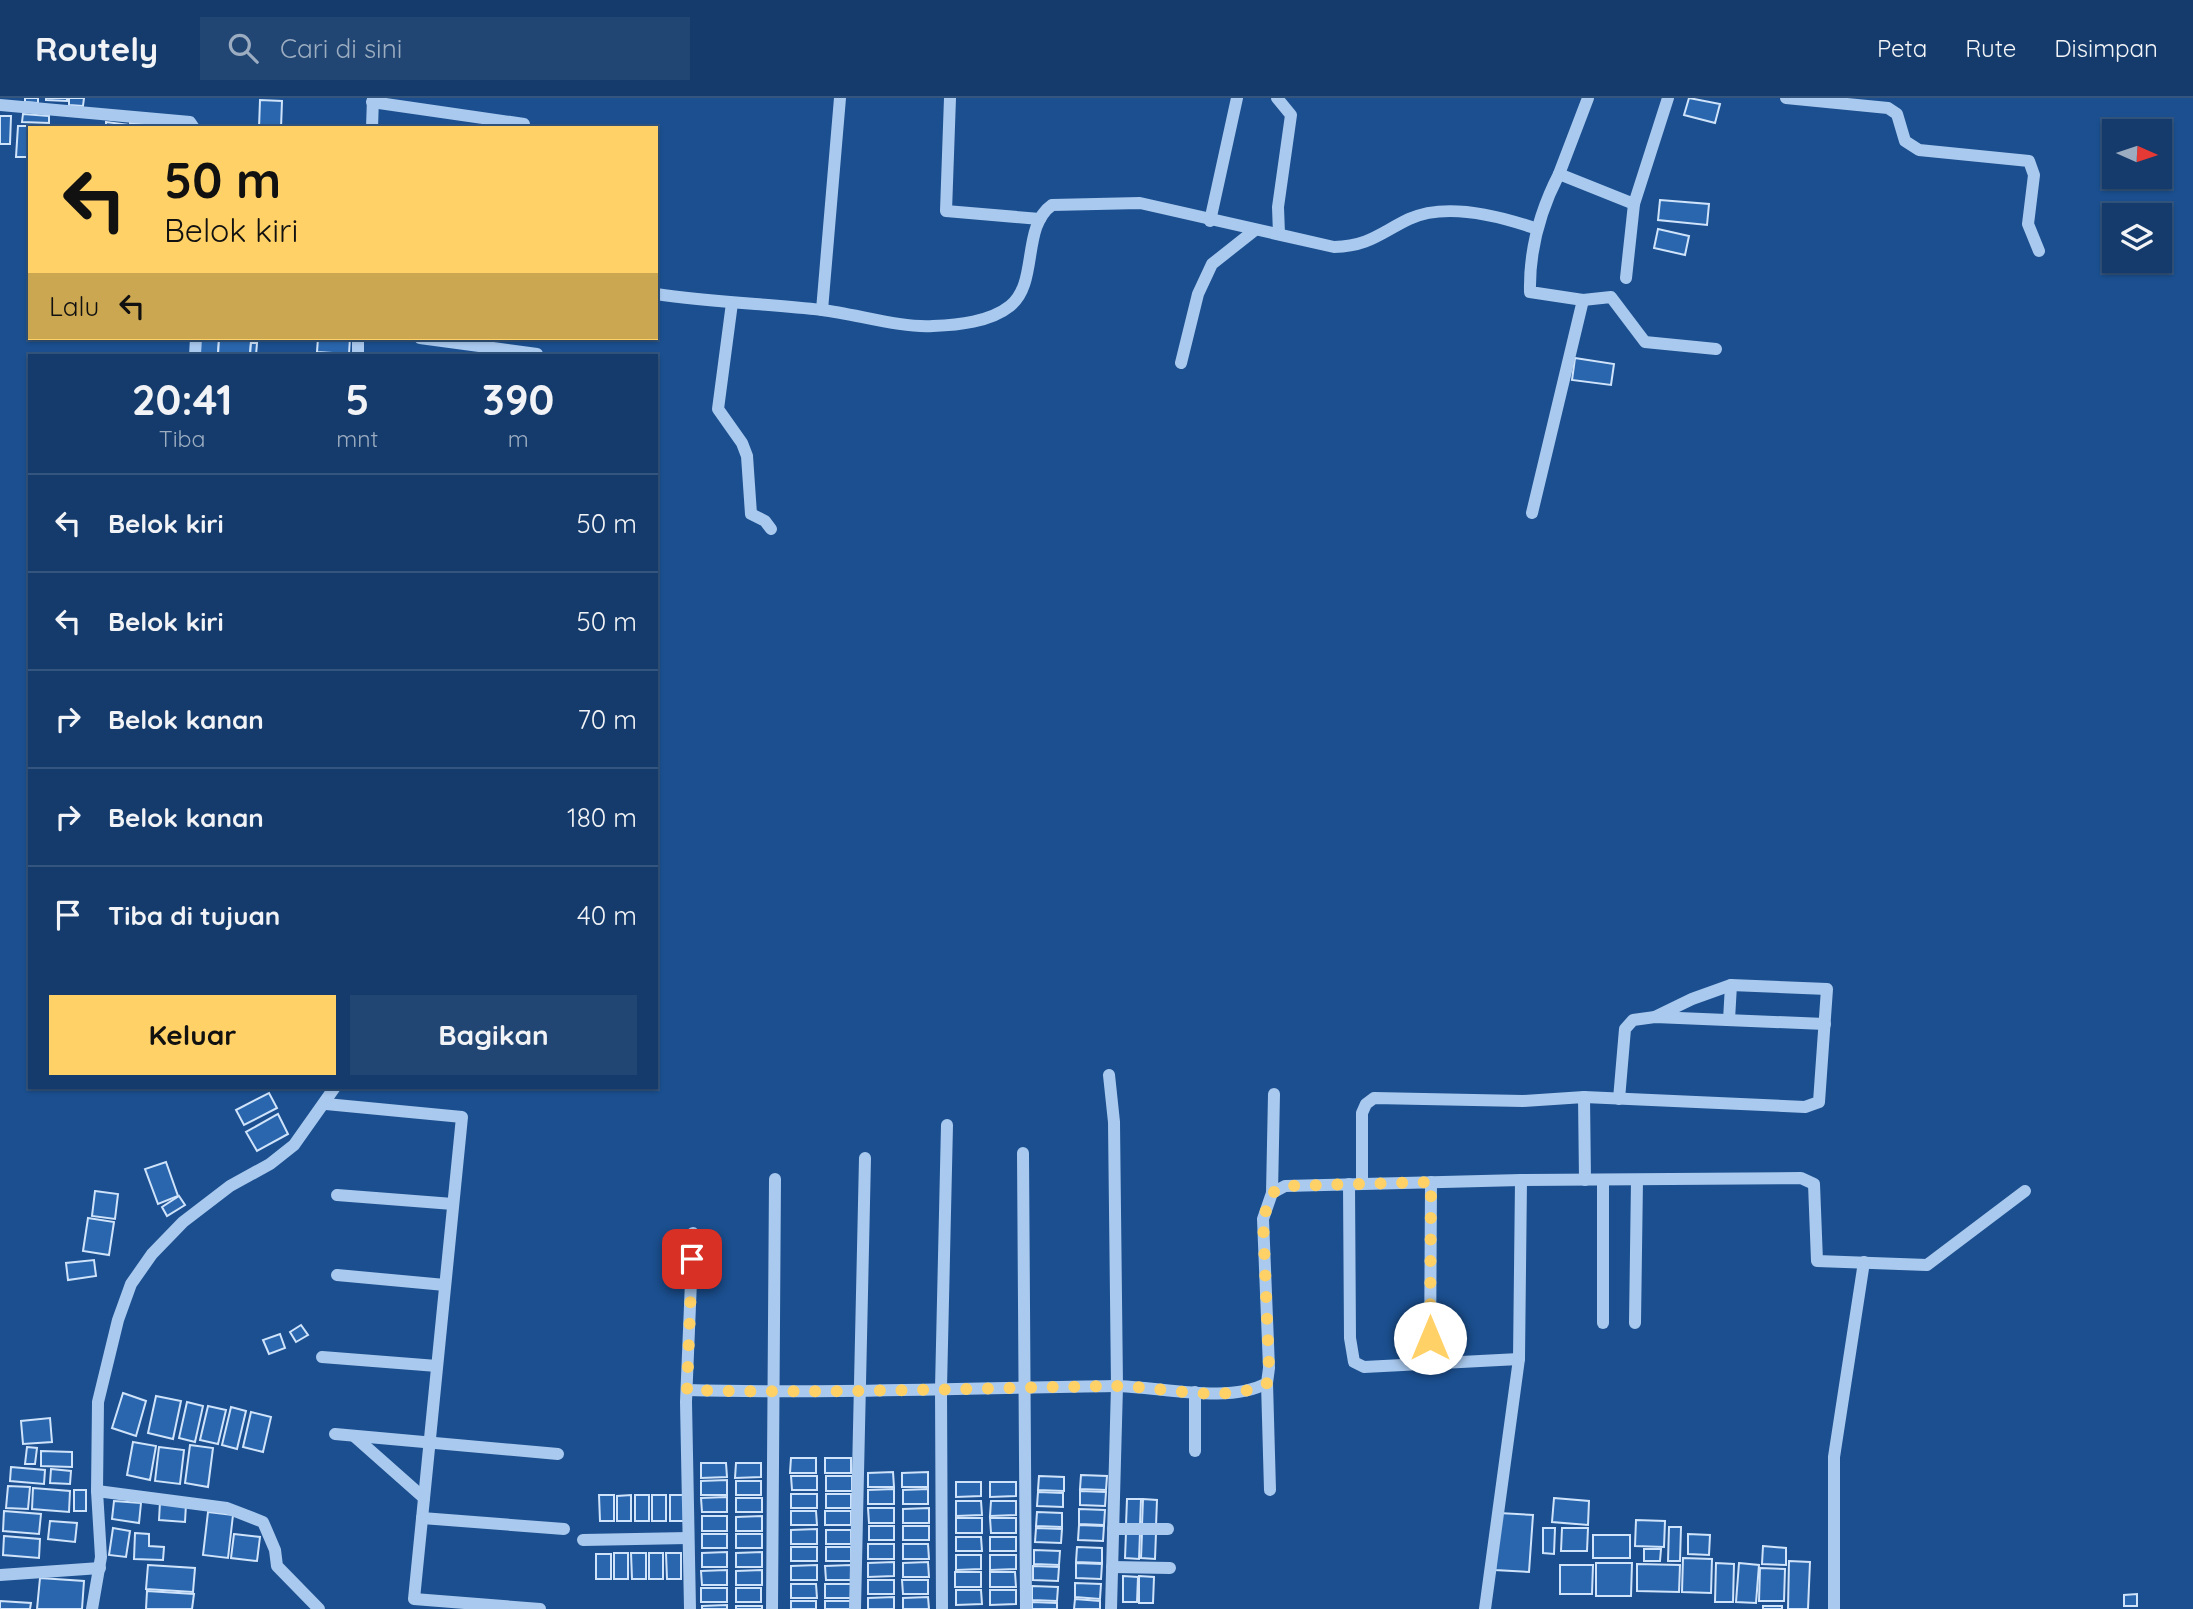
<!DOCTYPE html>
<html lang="id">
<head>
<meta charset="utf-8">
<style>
  body { margin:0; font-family:Quicksand,sans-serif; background:#214673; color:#f1f3f6; height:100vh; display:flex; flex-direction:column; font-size:26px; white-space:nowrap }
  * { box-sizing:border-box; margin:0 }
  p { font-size:23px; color:#9dadc1 }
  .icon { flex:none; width:38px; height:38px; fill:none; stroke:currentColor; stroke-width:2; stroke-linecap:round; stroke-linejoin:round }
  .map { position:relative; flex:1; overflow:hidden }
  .panel { position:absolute; left:28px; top:256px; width:630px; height:735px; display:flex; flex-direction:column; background:#143b6b; border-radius:0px; box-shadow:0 2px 5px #0004,0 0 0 2px #33557e }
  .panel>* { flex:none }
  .hud { position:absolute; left:28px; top:28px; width:630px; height:214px; border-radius:0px; box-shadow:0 2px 5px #0004,0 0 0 2px #33557e; background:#ffd166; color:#111; overflow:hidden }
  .needle { width:46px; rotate:93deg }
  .controls { position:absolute; left:2102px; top:21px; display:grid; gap:14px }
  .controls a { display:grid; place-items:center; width:70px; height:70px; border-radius:0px; background:#143b6b; box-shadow:0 2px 5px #0004,0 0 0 2px #33557e; font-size:35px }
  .pin { position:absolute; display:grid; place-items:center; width:60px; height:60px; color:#fff; margin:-30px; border-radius:14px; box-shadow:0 4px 10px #0006 }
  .me { position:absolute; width:77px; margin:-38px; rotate:0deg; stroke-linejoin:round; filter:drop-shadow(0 0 5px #0008) }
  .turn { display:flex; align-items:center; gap:24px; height:147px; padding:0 21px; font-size:32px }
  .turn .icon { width:91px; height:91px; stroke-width:2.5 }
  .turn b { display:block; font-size:49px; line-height:60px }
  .then { display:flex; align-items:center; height:66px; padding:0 21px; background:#0003; gap:14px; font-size:26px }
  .eta { display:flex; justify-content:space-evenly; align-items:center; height:119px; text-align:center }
  .eta b { font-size:42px; font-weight:800; line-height:49px }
  .button { display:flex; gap:14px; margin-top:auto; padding:14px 21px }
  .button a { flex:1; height:80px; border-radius:0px; background:#ffd166; color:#111; font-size:28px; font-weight:800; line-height:80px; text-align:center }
  .button a+a { background:#214673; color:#f1f3f6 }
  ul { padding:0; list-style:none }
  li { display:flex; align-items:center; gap:21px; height:98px; padding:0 21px; border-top:2px solid #33557e }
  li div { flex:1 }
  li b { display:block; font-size:26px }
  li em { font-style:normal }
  header { display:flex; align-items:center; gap:42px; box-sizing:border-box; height:98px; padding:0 35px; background:#143b6b; border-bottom:2px solid #33557e }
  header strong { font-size:33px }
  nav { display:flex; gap:38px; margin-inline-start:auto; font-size:24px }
  .search { width:490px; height:63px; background:#214673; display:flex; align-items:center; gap:18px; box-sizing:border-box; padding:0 24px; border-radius:0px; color:#9dadc1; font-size:26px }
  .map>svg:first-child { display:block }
</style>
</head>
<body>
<header>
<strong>Routely</strong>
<div class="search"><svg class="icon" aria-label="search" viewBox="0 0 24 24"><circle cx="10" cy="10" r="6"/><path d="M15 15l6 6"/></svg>Cari di sini</div>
<nav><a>Peta</a><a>Rute</a><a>Disimpan</a></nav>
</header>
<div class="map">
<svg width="2193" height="1511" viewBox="0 0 2193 1511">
  <rect width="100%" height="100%" fill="#1b4f8f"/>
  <g fill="#2a66ad" stroke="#cfe3fa" stroke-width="2">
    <polygon points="25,0 38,0 38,5 25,4"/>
    <polygon points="46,0 67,0 67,3 46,2"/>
    <polygon points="69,0 84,0 83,8 69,7"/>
    <polygon points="1689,0 1720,6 1715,25 1684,17"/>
    <polygon points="260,2 282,3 281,30 259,30"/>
    <polygon points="23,16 49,18 49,25 22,24"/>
    <polygon points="0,18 11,18 10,46 0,46"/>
    <polygon points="106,24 130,27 129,30 106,30"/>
    <polygon points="130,25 165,27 164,30 130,30"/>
    <polygon points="18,28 38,28 30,30 30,59 16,59"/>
    <polygon points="1660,102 1709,106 1707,127 1658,122"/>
    <polygon points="1658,131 1689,138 1685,157 1654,150"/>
    <polygon points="318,240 350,240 349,256 317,254"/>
    <polygon points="200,241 219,242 218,257 199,257"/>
    <polygon points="219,241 251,243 250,257 218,257"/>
    <polygon points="251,245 257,245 256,257 250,257"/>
    <polygon points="1575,260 1614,266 1611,287 1572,282"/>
    <polygon points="269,995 277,1010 244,1027 236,1012"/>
    <polygon points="278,1016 288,1036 257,1053 246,1034"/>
    <polygon points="166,1064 178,1098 158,1106 145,1071"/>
    <polygon points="95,1093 118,1096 115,1121 92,1118"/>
    <polygon points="179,1098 185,1107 167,1118 162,1109"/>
    <polygon points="88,1120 114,1124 109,1157 83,1153"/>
    <polygon points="94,1162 96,1178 68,1182 66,1165"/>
    <polygon points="301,1227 308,1237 296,1244 290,1234"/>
    <polygon points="280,1236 285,1250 269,1256 263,1242"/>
    <polygon points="123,1295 146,1303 136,1338 112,1330"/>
    <polygon points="156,1298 181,1303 173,1341 148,1335"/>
    <polygon points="187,1304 203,1308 195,1344 179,1340"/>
    <polygon points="208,1308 226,1312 218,1346 200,1342"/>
    <polygon points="231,1309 246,1313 237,1351 222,1347"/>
    <polygon points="251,1314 271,1319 263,1354 243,1349"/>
    <polygon points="50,1320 52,1344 23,1346 21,1323"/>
    <polygon points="133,1344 156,1348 150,1382 127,1377"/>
    <polygon points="190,1347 213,1350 208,1389 185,1385"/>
    <polygon points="27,1349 37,1350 35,1366 25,1366"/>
    <polygon points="159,1349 184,1352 180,1386 155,1383"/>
    <polygon points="41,1353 72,1354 72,1369 41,1368"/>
    <polygon points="791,1360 816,1360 816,1375 790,1375"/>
    <rect x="825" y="1360" width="26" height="15"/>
    <polygon points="701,1365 726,1365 727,1379 701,1380"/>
    <polygon points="736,1365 761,1365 761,1379 735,1380"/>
    <polygon points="11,1369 45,1372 44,1386 10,1383"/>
    <polygon points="51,1371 71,1373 70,1386 50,1385"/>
    <polygon points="893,1374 894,1389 868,1389 868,1375"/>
    <polygon points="928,1374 928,1389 902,1389 902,1375"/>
    <polygon points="1081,1377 1107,1378 1106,1392 1080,1391"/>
    <polygon points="791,1378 817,1378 817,1392 792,1392"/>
    <rect x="826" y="1378" width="26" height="15"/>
    <polygon points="1039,1378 1064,1379 1064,1393 1038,1392"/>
    <polygon points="727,1382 727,1397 701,1397 701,1383"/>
    <rect x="736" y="1383" width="25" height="14"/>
    <polygon points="956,1384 981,1384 981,1398 956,1399"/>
    <polygon points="990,1384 1016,1384 1016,1398 990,1399"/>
    <polygon points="8,1388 30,1389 28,1411 6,1410"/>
    <polygon points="33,1390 70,1393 69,1414 32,1411"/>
    <polygon points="894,1391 894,1406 868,1406 868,1392"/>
    <polygon points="928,1391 928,1406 903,1406 903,1392"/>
    <rect x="74" y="1392" width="12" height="21"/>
    <polygon points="1080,1393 1106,1394 1105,1408 1080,1407"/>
    <polygon points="1038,1394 1063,1395 1063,1409 1037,1408"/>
    <rect x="791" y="1396" width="26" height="14"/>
    <rect x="826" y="1396" width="25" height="14"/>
    <polygon points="599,1397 614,1397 614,1423 600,1423"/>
    <polygon points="631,1397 631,1423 617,1423 617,1398"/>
    <rect x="635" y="1397" width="14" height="26"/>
    <rect x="652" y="1397" width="14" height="26"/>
    <rect x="670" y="1397" width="14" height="26"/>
    <polygon points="727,1399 727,1414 702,1414 701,1400"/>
    <rect x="736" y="1400" width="26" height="14"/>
    <polygon points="1554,1400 1589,1403 1588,1427 1552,1424"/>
    <polygon points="1127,1401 1141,1401 1140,1427 1126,1427"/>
    <polygon points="1143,1401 1157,1402 1156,1428 1142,1427"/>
    <polygon points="114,1403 141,1405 139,1425 112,1421"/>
    <polygon points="956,1403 981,1403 982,1417 956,1418"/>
    <polygon points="991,1403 1016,1403 1016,1417 990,1418"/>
    <polygon points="160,1404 186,1406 185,1424 159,1422"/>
    <polygon points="868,1410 894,1410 894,1425 869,1425"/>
    <polygon points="929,1410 929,1425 903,1425 903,1411"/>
    <polygon points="1079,1411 1105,1412 1104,1427 1079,1426"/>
    <polygon points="4,1413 41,1416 39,1436 3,1433"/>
    <polygon points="791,1413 816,1413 817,1427 791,1427"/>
    <rect x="825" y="1413" width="26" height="14"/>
    <polygon points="208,1414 233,1417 228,1460 203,1457"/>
    <polygon points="1037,1414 1062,1415 1062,1429 1036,1428"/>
    <polygon points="1499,1415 1533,1417 1529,1474 1495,1472"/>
    <rect x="702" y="1418" width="25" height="15"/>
    <polygon points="762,1418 762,1433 736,1433 736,1419"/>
    <rect x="956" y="1420" width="26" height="15"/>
    <polygon points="990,1420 1016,1420 1016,1435 991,1435"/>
    <polygon points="1636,1422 1665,1423 1664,1449 1635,1448"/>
    <polygon points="50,1423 77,1425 75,1444 48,1441"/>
    <polygon points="1079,1427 1104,1428 1103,1443 1078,1442"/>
    <rect x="869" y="1428" width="25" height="14"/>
    <rect x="903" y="1428" width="26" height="14"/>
    <polygon points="1669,1429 1681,1429 1680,1463 1668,1463"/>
    <polygon points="113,1430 130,1433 126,1459 109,1457"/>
    <polygon points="1036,1430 1062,1431 1061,1445 1035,1444"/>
    <polygon points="1543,1430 1555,1430 1554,1456 1543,1455"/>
    <polygon points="1562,1430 1588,1430 1587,1453 1561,1453"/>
    <polygon points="817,1431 817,1446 791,1446 791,1432"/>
    <rect x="826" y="1432" width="25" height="14"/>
    <polygon points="1126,1434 1140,1435 1139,1461 1125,1460"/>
    <polygon points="135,1435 149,1436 149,1448 164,1449 163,1462 134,1461"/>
    <polygon points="1142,1435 1156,1435 1155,1461 1141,1460"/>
    <polygon points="234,1436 260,1439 257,1463 231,1460"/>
    <rect x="702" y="1436" width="25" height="14"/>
    <rect x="736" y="1436" width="26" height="14"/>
    <polygon points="1688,1436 1710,1437 1709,1457 1688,1456"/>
    <rect x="1593" y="1437" width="37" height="23"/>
    <polygon points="4,1438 40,1441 39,1460 3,1457"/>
    <polygon points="956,1439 981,1439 982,1453 956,1453"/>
    <rect x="990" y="1439" width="26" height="14"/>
    <rect x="868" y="1446" width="26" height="15"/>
    <polygon points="903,1446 928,1446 929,1461 903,1461"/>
    <polygon points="1763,1448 1786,1450 1786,1467 1762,1466"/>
    <rect x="791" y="1449" width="26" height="14"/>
    <rect x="826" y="1449" width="25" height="14"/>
    <polygon points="1077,1449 1102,1450 1102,1465 1076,1464"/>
    <polygon points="1644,1451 1661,1451 1660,1463 1644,1463"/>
    <polygon points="1034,1452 1060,1453 1059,1467 1034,1466"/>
    <polygon points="727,1454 727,1469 702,1469 702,1455"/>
    <polygon points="762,1454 762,1469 736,1469 736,1455"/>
    <rect x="614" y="1455" width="14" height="26"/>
    <polygon points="631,1455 646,1455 646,1481 632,1481"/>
    <rect x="649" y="1455" width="14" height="26"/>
    <polygon points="666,1455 681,1455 681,1481 667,1481"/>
    <rect x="596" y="1456" width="15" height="25"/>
    <polygon points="956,1457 981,1457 981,1471 956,1472"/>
    <polygon points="990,1457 1016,1457 1016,1471 990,1472"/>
    <polygon points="1683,1460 1712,1461 1711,1495 1682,1494"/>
    <polygon points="1789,1463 1810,1464 1808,1511 1788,1511"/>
    <polygon points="894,1464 894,1478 868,1479 868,1465"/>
    <polygon points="928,1464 929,1479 903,1479 903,1465"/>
    <polygon points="1076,1465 1102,1466 1101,1481 1076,1480"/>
    <polygon points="1596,1465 1632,1465 1631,1498 1596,1498"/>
    <polygon points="1716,1465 1734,1466 1733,1504 1715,1504"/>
    <polygon points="1739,1465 1759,1467 1756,1505 1736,1504"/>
    <polygon points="1637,1466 1680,1467 1679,1494 1637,1493"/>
    <polygon points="148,1467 195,1470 193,1494 146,1491"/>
    <polygon points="817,1467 817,1482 791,1482 791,1468"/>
    <polygon points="851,1467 851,1482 826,1482 825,1468"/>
    <polygon points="1560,1467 1593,1467 1592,1496 1560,1496"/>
    <polygon points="1033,1468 1059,1469 1058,1483 1033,1482"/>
    <polygon points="1760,1470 1785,1471 1784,1503 1759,1503"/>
    <polygon points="727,1472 727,1487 702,1487 701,1473"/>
    <polygon points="762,1472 762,1487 736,1487 736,1473"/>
    <rect x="955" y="1474" width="26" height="15"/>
    <polygon points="990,1474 1015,1474 1016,1489 990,1489"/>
    <polygon points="1123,1478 1138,1479 1137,1504 1123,1504"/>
    <polygon points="1139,1478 1154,1479 1153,1505 1139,1505"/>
    <polygon points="40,1480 84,1483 82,1511 37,1511"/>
    <rect x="868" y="1482" width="26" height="14"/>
    <polygon points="902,1482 928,1482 928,1496 903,1496"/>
    <polygon points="1075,1485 1101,1486 1100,1501 1075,1499"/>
    <polygon points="791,1486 816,1486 817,1500 791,1500"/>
    <rect x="825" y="1486" width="26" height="14"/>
    <polygon points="1032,1488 1058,1489 1057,1503 1032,1502"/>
    <rect x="701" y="1490" width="26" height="14"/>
    <rect x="736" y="1490" width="25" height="14"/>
    <polygon points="956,1492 981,1492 982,1506 956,1507"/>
    <polygon points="990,1492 1016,1492 1016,1506 990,1507"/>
    <polygon points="147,1493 194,1496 192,1511 146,1511"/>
    <polygon points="2137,1496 2137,1508 2124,1508 2124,1497"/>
    <polygon points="894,1499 894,1511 868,1511 868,1500"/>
    <polygon points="928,1499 929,1511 903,1511 903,1500"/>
    <polygon points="1075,1501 1100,1503 1100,1511 1074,1511"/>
    <polygon points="0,1503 31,1505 30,1511 0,1511"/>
    <rect x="791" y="1503" width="25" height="8"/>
    <rect x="825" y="1503" width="26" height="8"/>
    <polygon points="1032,1504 1057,1505 1057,1511 1032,1511"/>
    <polygon points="727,1507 727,1511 702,1511 702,1508"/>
    <rect x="736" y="1508" width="26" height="3"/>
    <rect x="1763" y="1508" width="19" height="3"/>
  </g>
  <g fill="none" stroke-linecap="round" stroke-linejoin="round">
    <g stroke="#a9c9ee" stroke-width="12">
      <polyline points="950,0 946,113 1040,121"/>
      <polyline points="1277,0 1291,17 1278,109 1279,136"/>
      <path d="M 1668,0 L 1634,106 L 1559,76 C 1540,113 1529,152 1530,194 L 1583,202 L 1611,199 L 1645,244 L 1716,251"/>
      <polyline points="1786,0 1888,10 1897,16 1905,43 1919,52 2029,63 2034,77 2028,126 2039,153"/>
      <polyline points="372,4 524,26"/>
      <polyline points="0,7 190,24 194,30"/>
      <polyline points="372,30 373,0"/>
      <polyline points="1559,76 1588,0"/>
      <polyline points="1210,123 1237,0"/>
      <polyline points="1626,180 1634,106"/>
      <path d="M 656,196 C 711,204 767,206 822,212 C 856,216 900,230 933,228 C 958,227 990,224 1010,208 C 1039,185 1021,129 1052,107 L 1140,105 L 1334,149 C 1369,148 1380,135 1409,121 C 1446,104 1500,118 1537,131"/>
      <polyline points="732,205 718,311 742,345 747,358 751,416 765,423 771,431"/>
      <polyline points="822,212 840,0"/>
      <polyline points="420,240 537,256"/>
      <polyline points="195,257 196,240"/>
      <polyline points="358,257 358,240"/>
      <polyline points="1181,265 1198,196 1212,166 1255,132"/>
      <polyline points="1532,415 1583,202"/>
      <polyline points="1729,922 1731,887"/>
      <polyline points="1109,977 1114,1024 1117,1288 1111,1511"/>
      <polyline points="1584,999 1805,1009 1819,1004 1827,891 1731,887 1692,901 1655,919"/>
      <polyline points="1619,1001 1625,931 1633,922 1655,919 1825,926"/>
      <polyline points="326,1006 462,1019 414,1501 540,1511"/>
      <polyline points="1023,1055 1026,1511"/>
      <polyline points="1603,1082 1603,1225"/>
      <polyline points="1349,1086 1350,1240 1354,1264 1364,1269 1519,1261"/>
      <polyline points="1362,1086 1362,1015 1366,1006 1374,1000 1523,1003 1584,999 1585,1082"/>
      <polyline points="1272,1095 1274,996"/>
      <polyline points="337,1097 453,1106"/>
      <polyline points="337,1177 445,1187"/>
      <polyline points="1635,1225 1637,1082"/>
      <polyline points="322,1259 437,1268"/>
      <polyline points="1430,1267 1431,1084"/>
      <polyline points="1267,1285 1270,1392"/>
      <path d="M 687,1292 C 830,1296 972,1290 1114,1288 C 1159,1288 1227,1307 1267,1285 L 1269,1270 L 1263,1121 L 1272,1095 L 1285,1088 L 1521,1082 L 1801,1080 L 1814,1086 L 1817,1163 L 1927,1167 L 2025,1093"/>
      <polyline points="1195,1294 1195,1353"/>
      <polyline points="335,1336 558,1356"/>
      <polyline points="354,1338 424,1400"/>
      <polyline points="97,1393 227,1410 263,1424 275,1452 277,1468 319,1511"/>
      <polyline points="422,1420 564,1431"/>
      <polyline points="1113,1431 1168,1431"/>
      <polyline points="583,1442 688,1440"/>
      <polyline points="1112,1469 1170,1470"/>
      <polyline points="0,1477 100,1470"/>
      <polyline points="92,1511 101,1459 97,1393 98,1304 118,1222 131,1186 152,1156 183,1124 230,1088 270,1066 294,1047 335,989"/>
      <polyline points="690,1511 686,1304 693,1135"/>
      <polyline points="772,1511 775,1081"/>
      <polyline points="855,1511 865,1060"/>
      <polyline points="942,1511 941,1290 947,1027"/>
      <polyline points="1485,1511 1519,1261 1521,1082"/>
      <polyline points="1834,1511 1834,1359 1864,1164"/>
    </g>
  </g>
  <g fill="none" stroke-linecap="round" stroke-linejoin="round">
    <path stroke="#ffd166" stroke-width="12" stroke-dasharray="0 21.6" d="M 692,1161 L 687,1292 C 830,1296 972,1290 1114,1288 C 1159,1288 1228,1307 1267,1285 L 1269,1270 L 1263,1121 L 1272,1095 L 1285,1088 L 1431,1084 L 1430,1240"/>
  </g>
</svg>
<div class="controls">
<a><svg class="needle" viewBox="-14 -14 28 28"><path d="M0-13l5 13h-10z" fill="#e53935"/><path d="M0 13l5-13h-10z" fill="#9dadc1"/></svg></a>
<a><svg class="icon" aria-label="layers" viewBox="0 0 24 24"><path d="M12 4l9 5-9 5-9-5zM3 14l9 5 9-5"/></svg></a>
</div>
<div class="pin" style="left:692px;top:1161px;background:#d93025"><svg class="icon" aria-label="arrive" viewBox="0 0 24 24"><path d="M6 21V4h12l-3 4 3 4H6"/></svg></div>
<svg class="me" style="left:1430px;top:1240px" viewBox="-20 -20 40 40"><circle r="19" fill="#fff"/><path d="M0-13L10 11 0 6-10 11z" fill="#ffd166"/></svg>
<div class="hud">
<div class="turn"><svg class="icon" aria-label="left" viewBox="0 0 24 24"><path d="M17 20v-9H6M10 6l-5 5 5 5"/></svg><div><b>50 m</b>Belok kiri</div></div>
<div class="then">Lalu<svg class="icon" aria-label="left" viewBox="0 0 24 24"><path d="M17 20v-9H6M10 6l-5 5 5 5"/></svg></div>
</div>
<section class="panel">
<div class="eta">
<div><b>20:41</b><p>Tiba</p></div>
<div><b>5</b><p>mnt</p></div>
<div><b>390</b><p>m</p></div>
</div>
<ul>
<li><svg class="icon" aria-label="left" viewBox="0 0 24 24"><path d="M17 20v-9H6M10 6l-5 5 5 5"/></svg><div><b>Belok kiri</b></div><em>50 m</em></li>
<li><svg class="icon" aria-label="left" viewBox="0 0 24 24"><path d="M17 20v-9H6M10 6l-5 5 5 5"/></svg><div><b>Belok kiri</b></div><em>50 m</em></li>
<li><svg class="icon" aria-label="right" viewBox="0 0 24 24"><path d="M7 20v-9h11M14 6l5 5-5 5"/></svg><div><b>Belok kanan</b></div><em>70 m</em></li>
<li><svg class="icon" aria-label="right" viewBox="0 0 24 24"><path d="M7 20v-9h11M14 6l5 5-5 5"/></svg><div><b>Belok kanan</b></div><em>180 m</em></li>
<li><svg class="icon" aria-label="arrive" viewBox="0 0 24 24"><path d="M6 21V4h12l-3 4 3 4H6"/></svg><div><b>Tiba di tujuan</b></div><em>40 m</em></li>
</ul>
<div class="button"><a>Keluar</a><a>Bagikan</a></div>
</section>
</div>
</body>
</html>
